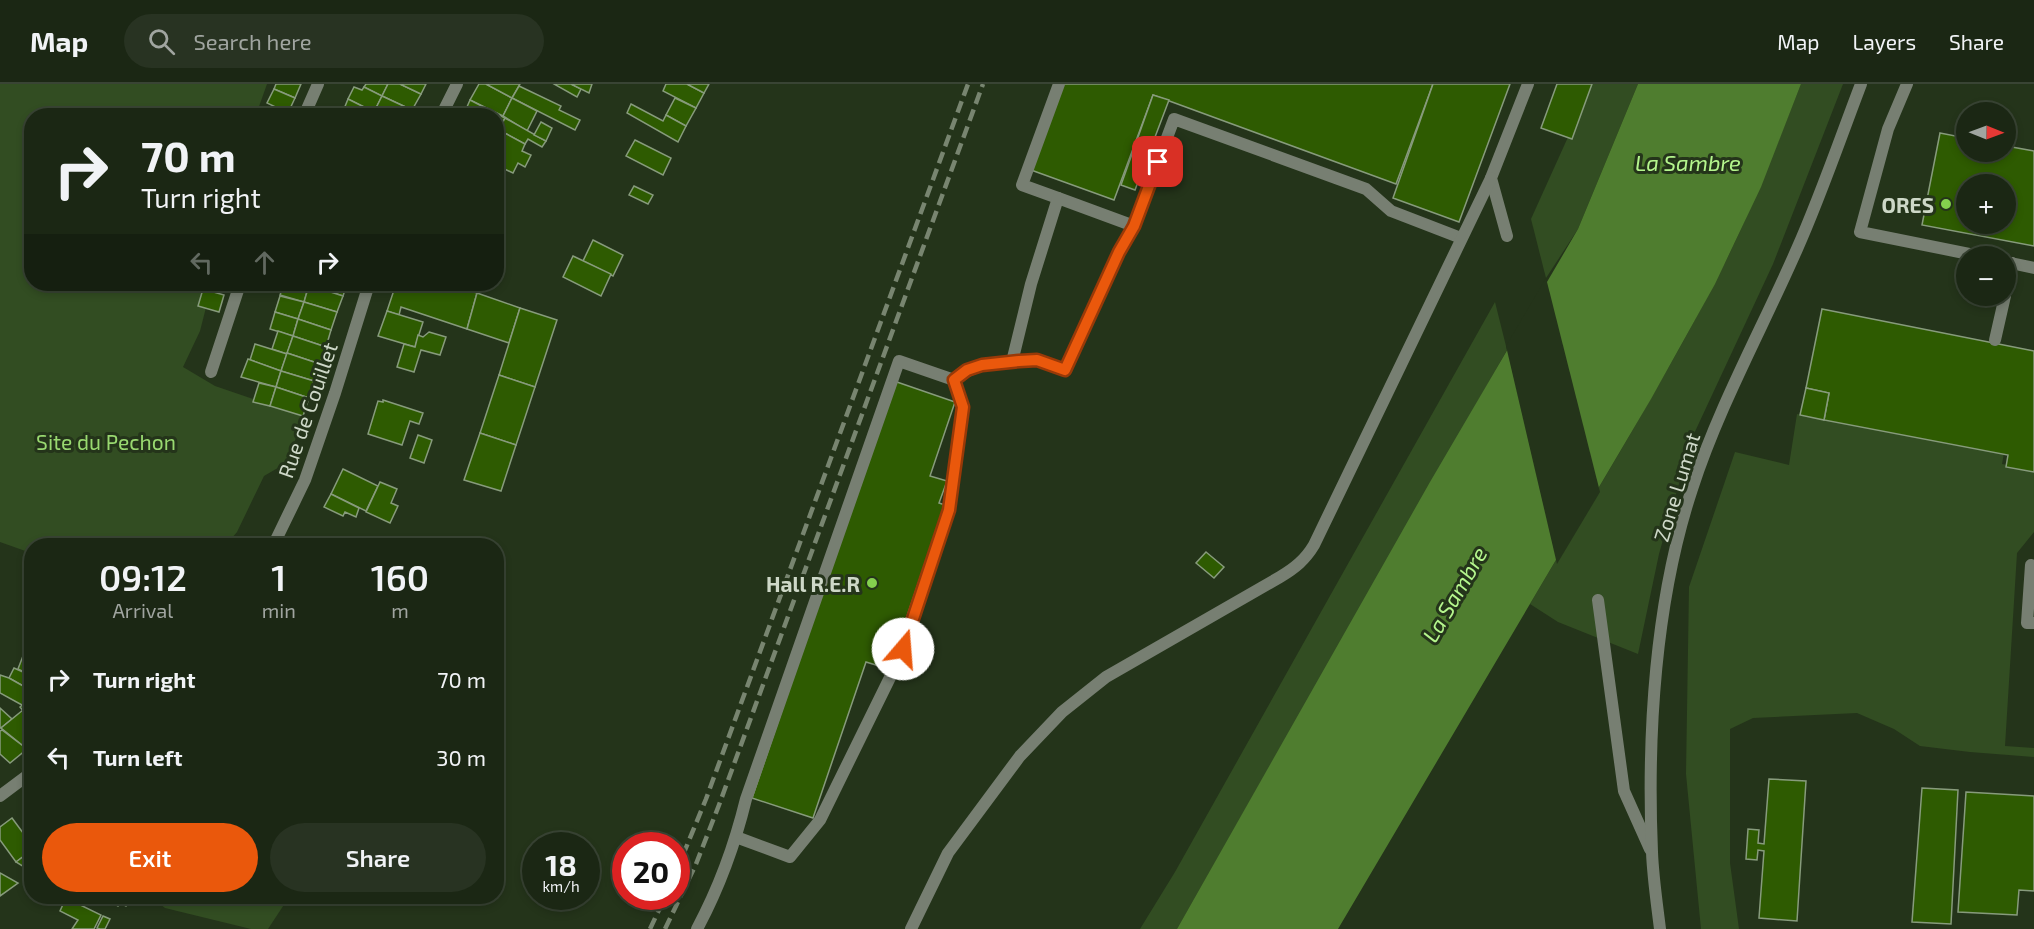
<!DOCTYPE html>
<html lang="en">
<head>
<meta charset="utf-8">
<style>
  body { margin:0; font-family:"Exo 2",sans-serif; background:#283322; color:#f1f3f6; height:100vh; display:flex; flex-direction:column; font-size:22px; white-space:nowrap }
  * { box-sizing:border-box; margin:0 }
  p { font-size:20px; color:#a0a5a0 }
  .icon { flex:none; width:33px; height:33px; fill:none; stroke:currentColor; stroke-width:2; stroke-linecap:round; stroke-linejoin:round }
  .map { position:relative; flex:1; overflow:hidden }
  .drawer { position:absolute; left:24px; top:454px; width:480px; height:366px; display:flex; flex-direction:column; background:#1b2714; border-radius:24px; box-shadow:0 3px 9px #0003,0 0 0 2px #394434 }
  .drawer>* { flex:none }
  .hud { position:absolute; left:24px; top:24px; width:480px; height:183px; border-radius:24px; box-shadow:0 3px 9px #0003,0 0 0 2px #394434; background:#1b2714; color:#f1f3f6; overflow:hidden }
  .needle { width:39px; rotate:91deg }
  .tools { position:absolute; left:1956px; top:18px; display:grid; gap:12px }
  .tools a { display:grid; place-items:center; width:60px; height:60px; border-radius:50%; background:#1b2714; box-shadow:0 3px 9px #0003,0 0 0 2px #394434; font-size:30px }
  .speed { position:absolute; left:522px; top:748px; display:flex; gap:12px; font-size:30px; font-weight:700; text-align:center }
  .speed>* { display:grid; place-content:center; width:78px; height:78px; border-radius:50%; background:#1b2714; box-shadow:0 3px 9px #0003,0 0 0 2px #394434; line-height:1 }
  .speed small { font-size:15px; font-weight:400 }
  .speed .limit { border:9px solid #d22; background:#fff; color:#111 }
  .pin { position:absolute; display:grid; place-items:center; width:51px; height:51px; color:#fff; margin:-26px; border-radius:12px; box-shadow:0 3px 9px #0006 }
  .me { position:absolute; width:66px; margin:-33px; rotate:18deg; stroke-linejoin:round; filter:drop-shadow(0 0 4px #0008) }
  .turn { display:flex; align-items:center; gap:21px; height:126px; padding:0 18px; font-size:27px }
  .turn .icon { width:78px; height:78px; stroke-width:2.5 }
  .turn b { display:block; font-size:42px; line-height:51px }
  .lanes { display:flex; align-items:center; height:57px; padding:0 18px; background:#0003; justify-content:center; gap:30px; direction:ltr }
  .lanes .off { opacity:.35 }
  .eta { display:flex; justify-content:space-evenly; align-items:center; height:102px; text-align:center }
  .eta b { font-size:36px; font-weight:600; line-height:42px }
  .button { display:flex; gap:12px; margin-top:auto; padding:12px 18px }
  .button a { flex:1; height:69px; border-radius:36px; background:#ea580c; color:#fff; font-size:24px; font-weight:600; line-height:69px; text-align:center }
  .button a+a { background:#283322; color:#f1f3f6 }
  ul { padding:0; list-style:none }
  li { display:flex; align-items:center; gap:18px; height:78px; padding:0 18px }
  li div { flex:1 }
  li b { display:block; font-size:22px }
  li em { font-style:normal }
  header { display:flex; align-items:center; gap:36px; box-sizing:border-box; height:84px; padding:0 30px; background:#1b2714; border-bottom:2px solid #394434 }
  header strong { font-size:28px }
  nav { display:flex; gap:33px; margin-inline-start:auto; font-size:21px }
  .search { width:420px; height:54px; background:#283322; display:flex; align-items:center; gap:15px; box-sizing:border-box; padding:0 21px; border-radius:33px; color:#a0a5a0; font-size:22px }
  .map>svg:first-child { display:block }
</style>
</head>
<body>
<header>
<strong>Map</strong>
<div class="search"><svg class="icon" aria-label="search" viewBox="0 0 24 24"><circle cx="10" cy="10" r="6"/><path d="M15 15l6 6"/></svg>Search here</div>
<nav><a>Map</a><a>Layers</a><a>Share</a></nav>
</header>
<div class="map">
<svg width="2034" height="845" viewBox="0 0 2034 845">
  <rect width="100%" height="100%" fill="#24341a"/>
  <g fill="#324d22">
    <polygon points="0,0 267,0 256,31 32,32 32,200 212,200 200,247 183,283 215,302 303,332 288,378 264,392 237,448 225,462 32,462 31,469 0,458"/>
    <polygon points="1592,0 1638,0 1578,145 1546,194 1531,135"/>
    <path d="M 1801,0 L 1843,0 L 1773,180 L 1692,354 L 1659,470 L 1638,570 L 1558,538 L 1530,520 C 1592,414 1657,309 1714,200 C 1748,136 1774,68 1801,0 Z"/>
    <polygon points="1495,218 1507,266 1177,845 1140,845 1175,788"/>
    <polygon points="1797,330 2004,369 2002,380 2034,386 2034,448 2017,469 2005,662 2034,664 2034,673 1970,668 1920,662 1894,645 1857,629 1753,634 1730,645 1730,779 1739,845 1701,845 1686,690 1689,503 1735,368 1789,381"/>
    <polygon points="151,813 289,813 268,845 251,845 165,824"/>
  </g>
  <polygon fill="#4f7d2f" points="1638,0 1801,0 1761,103 1715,200 1651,315 1338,845 1177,845 1430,398 1578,145"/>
  <polygon fill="#24341a" points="1546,194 1600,408 1557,480 1506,262"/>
  <g fill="#2e5b01" stroke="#879b7c" stroke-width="1.5" fill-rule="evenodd">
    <polygon points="276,0 301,0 295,14 274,5"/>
    <polygon points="366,0 388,0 382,12 364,3"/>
    <polygon points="388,0 400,0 421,10 412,26 382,12"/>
    <polygon points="400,0 426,0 421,10"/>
    <polygon points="479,0 486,0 512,14 503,32 470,16"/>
    <polygon points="486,0 520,0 512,14"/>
    <polygon points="554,0 571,0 581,5 577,13"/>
    <polygon points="571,0 592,0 589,9"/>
    <polygon points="666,0 687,0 704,9 696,24 663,7"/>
    <polygon points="687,0 709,0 704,9"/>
    <polygon points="1063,0 1433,0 1396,100 1153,11 1114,116 1031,86"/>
    <polygon points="1433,0 1510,0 1459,138 1393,114"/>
    <polygon points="1557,0 1592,0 1572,55 1541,44"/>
    <polygon points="519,2 561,22 559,26 580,36 575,46 512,14"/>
    <polygon points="354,3 362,6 364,3 382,12 374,28 348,15"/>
    <polygon points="274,5 295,14 288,29 267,19"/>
    <polygon points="1153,11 1169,16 1135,106 1121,101"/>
    <polygon points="382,12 412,26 410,32 382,32 374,28"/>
    <polygon points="512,14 537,27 527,47 503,32"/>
    <polygon points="675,14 696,24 686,42 666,31"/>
    <polygon points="348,15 374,28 373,32 353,32 354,30 344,25"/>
    <polygon points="470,16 505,34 496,51 496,32 463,32"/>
    <polygon points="631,20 663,37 666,31 686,42 678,58 627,29"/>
    <polygon points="505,34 546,57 542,63 528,55 525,60 499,46"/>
    <polygon points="541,38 552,44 546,57 534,51"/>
    <polygon points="499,46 525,60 522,67 531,71 525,83 518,79 513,89 496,81 496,51"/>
    <path d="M 1940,49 L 1966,54 L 1966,68 L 2006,68 L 2006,62 L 2034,67 L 2034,162 L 1922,141 ZM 1966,100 L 2006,100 L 2006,140 L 1966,140 Z"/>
    <polygon points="635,56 671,74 663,91 626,72"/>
    <polygon points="634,102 653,111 648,120 629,111"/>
    <polygon points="593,156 623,171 613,192 583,177"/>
    <polygon points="573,172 611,190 601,212 563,193"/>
    <polygon points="284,200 309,201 304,218 280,211"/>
    <polygon points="310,200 347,200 343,212 309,201"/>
    <polygon points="396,200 447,200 477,209 467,245 401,223 399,231 387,227"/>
    <polygon points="309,201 343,212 337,228 304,218"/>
    <polygon points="203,205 224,211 219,228 198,222"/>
    <polygon points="477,209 520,224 509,259 467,245"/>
    <polygon points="280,212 304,218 298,235 275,228"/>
    <polygon points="304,218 337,228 331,246 298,235"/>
    <polygon points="520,224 557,236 535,303 499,291"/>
    <polygon points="1822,225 2034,267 2034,388 2006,383 2008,371 1824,336 1829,309 1806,304"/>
    <polygon points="387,227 423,238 415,263 378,252"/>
    <polygon points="275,228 298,235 293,252 270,245"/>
    <polygon points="298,235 331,246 326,263 293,252"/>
    <polygon points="278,247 293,252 287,270 272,265"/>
    <polygon points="429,248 446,253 440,271 421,266 414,288 397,283 404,260 415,263 418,251 423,253"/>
    <polygon points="293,252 326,263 320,280 287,269"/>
    <polygon points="255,260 287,270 281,287 250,276"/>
    <polygon points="287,269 320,280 314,297 281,287"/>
    <polygon points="248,275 281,287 276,303 241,293"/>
    <polygon points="281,287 314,297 309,314 276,303"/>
    <polygon points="499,291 535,303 516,361 480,349"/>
    <polygon points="894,297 955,318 930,392 947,397 939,419 945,421 889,585 866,578 813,734 752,714"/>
    <polygon points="259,299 276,303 270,322 253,318"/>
    <polygon points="276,303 309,314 303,332 270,322"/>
    <polygon points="1806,304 1829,309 1824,336 1800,331"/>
    <polygon points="383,316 423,329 419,340 410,337 402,361 368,350 378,317 383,318"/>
    <polygon points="480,349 516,361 501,407 464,396"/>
    <polygon points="418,351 432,356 424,379 410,374"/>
    <polygon points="343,385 378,402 366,427 331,410"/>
    <polygon points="380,398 397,405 391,419 398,422 390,439 366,428"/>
    <polygon points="331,410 359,424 356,433 345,428 343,432 324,423"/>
    <polygon points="1206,468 1224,483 1214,494 1196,479"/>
    <polygon points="23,572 32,576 32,592 18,585"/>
    <polygon points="14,584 32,592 32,607 9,594"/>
    <polygon points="0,591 9,594 32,607 32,613 22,621 0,609"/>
    <polygon points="32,613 32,637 20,623"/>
    <polygon points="0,624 12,635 1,644 0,643"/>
    <polygon points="23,626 32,637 32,662 27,665 1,644"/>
    <polygon points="2,646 27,665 10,679 0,670 0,647"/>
    <polygon points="1769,695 1806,697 1797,837 1759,834 1764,767 1758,766 1757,776 1746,775 1748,745 1759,746 1758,759 1764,760"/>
    <polygon points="1922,704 1958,706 1951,840 1912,838"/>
    <polygon points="1966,708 2034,712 2034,807 2019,806 2017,831 1958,828"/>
    <polygon points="12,734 32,761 32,766 16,778 0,756 0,743"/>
    <polygon points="32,766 32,788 16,778"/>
    <polygon points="0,789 18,799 0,812"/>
    <polygon points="102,813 130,813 126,822 120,819 118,822"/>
    <polygon points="66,814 101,831 94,845 72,845 78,836 60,827"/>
    <polygon points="103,832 110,835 105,845 100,845 97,844"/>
  </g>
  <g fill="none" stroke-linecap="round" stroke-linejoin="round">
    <g stroke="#777f72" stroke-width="12">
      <polyline points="1907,0 1888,45 1860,148 1979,172"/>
      <polyline points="304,32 318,0"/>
      <polyline points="1058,114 1022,101 1059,0"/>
      <polyline points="1507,152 1491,94 1528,0"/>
      <polyline points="2006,178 2034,184"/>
      <polyline points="2006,208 2012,179"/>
      <polyline points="1995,256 2005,212"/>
      <polyline points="1012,278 1037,276 1065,286 1119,168 1134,142"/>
      <polyline points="211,288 240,200"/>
      <polyline points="2031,481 2027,539 2034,539"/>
      <polyline points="736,753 790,773 820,736 904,565 949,426 963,323 954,296"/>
      <path d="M 697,845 C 719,804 735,760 746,715 L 899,277 L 954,296 C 975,280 987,281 1012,278 L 1031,200 L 1058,114 L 1134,142 L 1174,35 L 1366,105 L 1391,127 L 1461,154"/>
      <path d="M 911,845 L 948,769 L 1020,672 L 1062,628 L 1106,593 L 1280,493 C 1295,484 1305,476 1314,461 L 1491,94"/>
    </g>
    <g stroke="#777f72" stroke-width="12">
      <polyline points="441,32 457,0"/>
      <polyline points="273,462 305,396 335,309 369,200"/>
      <polyline points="1598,516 1624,707 1650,765"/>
      <polyline points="0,712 32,688"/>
      <path d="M 1660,845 C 1657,820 1653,794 1652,768 C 1647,651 1655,517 1692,405 C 1719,322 1762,245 1797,165 C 1821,111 1840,55 1861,0"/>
    </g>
    <g stroke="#788570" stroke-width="4.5" stroke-dasharray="12 6" stroke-linecap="butt">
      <polyline points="676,788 706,715 968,0"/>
      <polyline points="650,845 665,813"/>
      <polyline points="665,845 696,780 719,721 983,0"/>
    </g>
  </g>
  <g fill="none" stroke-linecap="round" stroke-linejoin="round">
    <defs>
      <polyline id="route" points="903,565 949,426 963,323 954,296 967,286 982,281 1019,277 1037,276 1065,286 1119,168 1134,142 1158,78"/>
    </defs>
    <use href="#route" stroke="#983908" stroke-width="15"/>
    <use href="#route" stroke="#ea580c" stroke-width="10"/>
  </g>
  <g fill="#84d04e" stroke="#24341a" stroke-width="2">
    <circle cx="1946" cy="120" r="6"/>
    <circle cx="872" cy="499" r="6"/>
  </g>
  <g text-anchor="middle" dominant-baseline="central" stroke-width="6" stroke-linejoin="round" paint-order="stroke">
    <g font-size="21" font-weight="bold" fill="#ced8c8" stroke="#24341a" text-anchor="end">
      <text x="1934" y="120">ORES</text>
      <text x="860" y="499">Hall R.E.R</text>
    </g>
    <g font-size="21" fill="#ced8c8" stroke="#24341a">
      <text transform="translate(307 326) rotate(-71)">Rue de Couillet</text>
      <text transform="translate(1676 403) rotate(-73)">Zone Lumat</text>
    </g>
    <g font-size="21" fill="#99d970" stroke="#24341a">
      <text x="106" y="357">Site du Pechon</text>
    </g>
    <g font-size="22" font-style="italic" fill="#b5f68d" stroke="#24341a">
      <text x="1688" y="78">La Sambre</text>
      <text transform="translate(1454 510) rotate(-60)">La Sambre</text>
    </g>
  </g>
</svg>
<div class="tools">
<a><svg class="needle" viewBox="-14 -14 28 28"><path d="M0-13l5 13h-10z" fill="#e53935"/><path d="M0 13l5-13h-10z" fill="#a0a5a0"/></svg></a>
<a>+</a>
<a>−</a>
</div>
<div class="speed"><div>18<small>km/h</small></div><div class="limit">20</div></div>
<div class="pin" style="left:1158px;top:78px;background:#d93025"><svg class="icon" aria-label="arrive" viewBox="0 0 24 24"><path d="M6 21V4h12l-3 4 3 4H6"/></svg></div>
<svg class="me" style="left:903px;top:565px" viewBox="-20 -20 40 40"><circle r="19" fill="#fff"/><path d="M0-13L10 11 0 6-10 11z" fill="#ea580c"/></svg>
<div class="hud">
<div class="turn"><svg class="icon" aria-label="right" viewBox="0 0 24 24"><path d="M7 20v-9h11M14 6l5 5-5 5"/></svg><div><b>70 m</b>Turn right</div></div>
<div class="lanes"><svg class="icon off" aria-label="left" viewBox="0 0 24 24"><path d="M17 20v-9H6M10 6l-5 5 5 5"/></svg><svg class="icon off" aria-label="ahead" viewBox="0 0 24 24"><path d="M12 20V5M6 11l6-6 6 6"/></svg><svg class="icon" aria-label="right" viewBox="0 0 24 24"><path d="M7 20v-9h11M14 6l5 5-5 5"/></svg></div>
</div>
<section class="drawer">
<div class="eta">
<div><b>09:12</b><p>Arrival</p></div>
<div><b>1</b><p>min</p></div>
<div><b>160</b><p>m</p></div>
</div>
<ul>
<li><svg class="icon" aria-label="right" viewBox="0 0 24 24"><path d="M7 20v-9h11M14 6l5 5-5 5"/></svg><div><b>Turn right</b></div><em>70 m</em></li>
<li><svg class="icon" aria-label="left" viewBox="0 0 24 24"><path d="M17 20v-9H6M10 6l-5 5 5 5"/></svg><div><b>Turn left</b></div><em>30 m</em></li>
</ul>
<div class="button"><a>Exit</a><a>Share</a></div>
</section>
</div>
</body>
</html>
